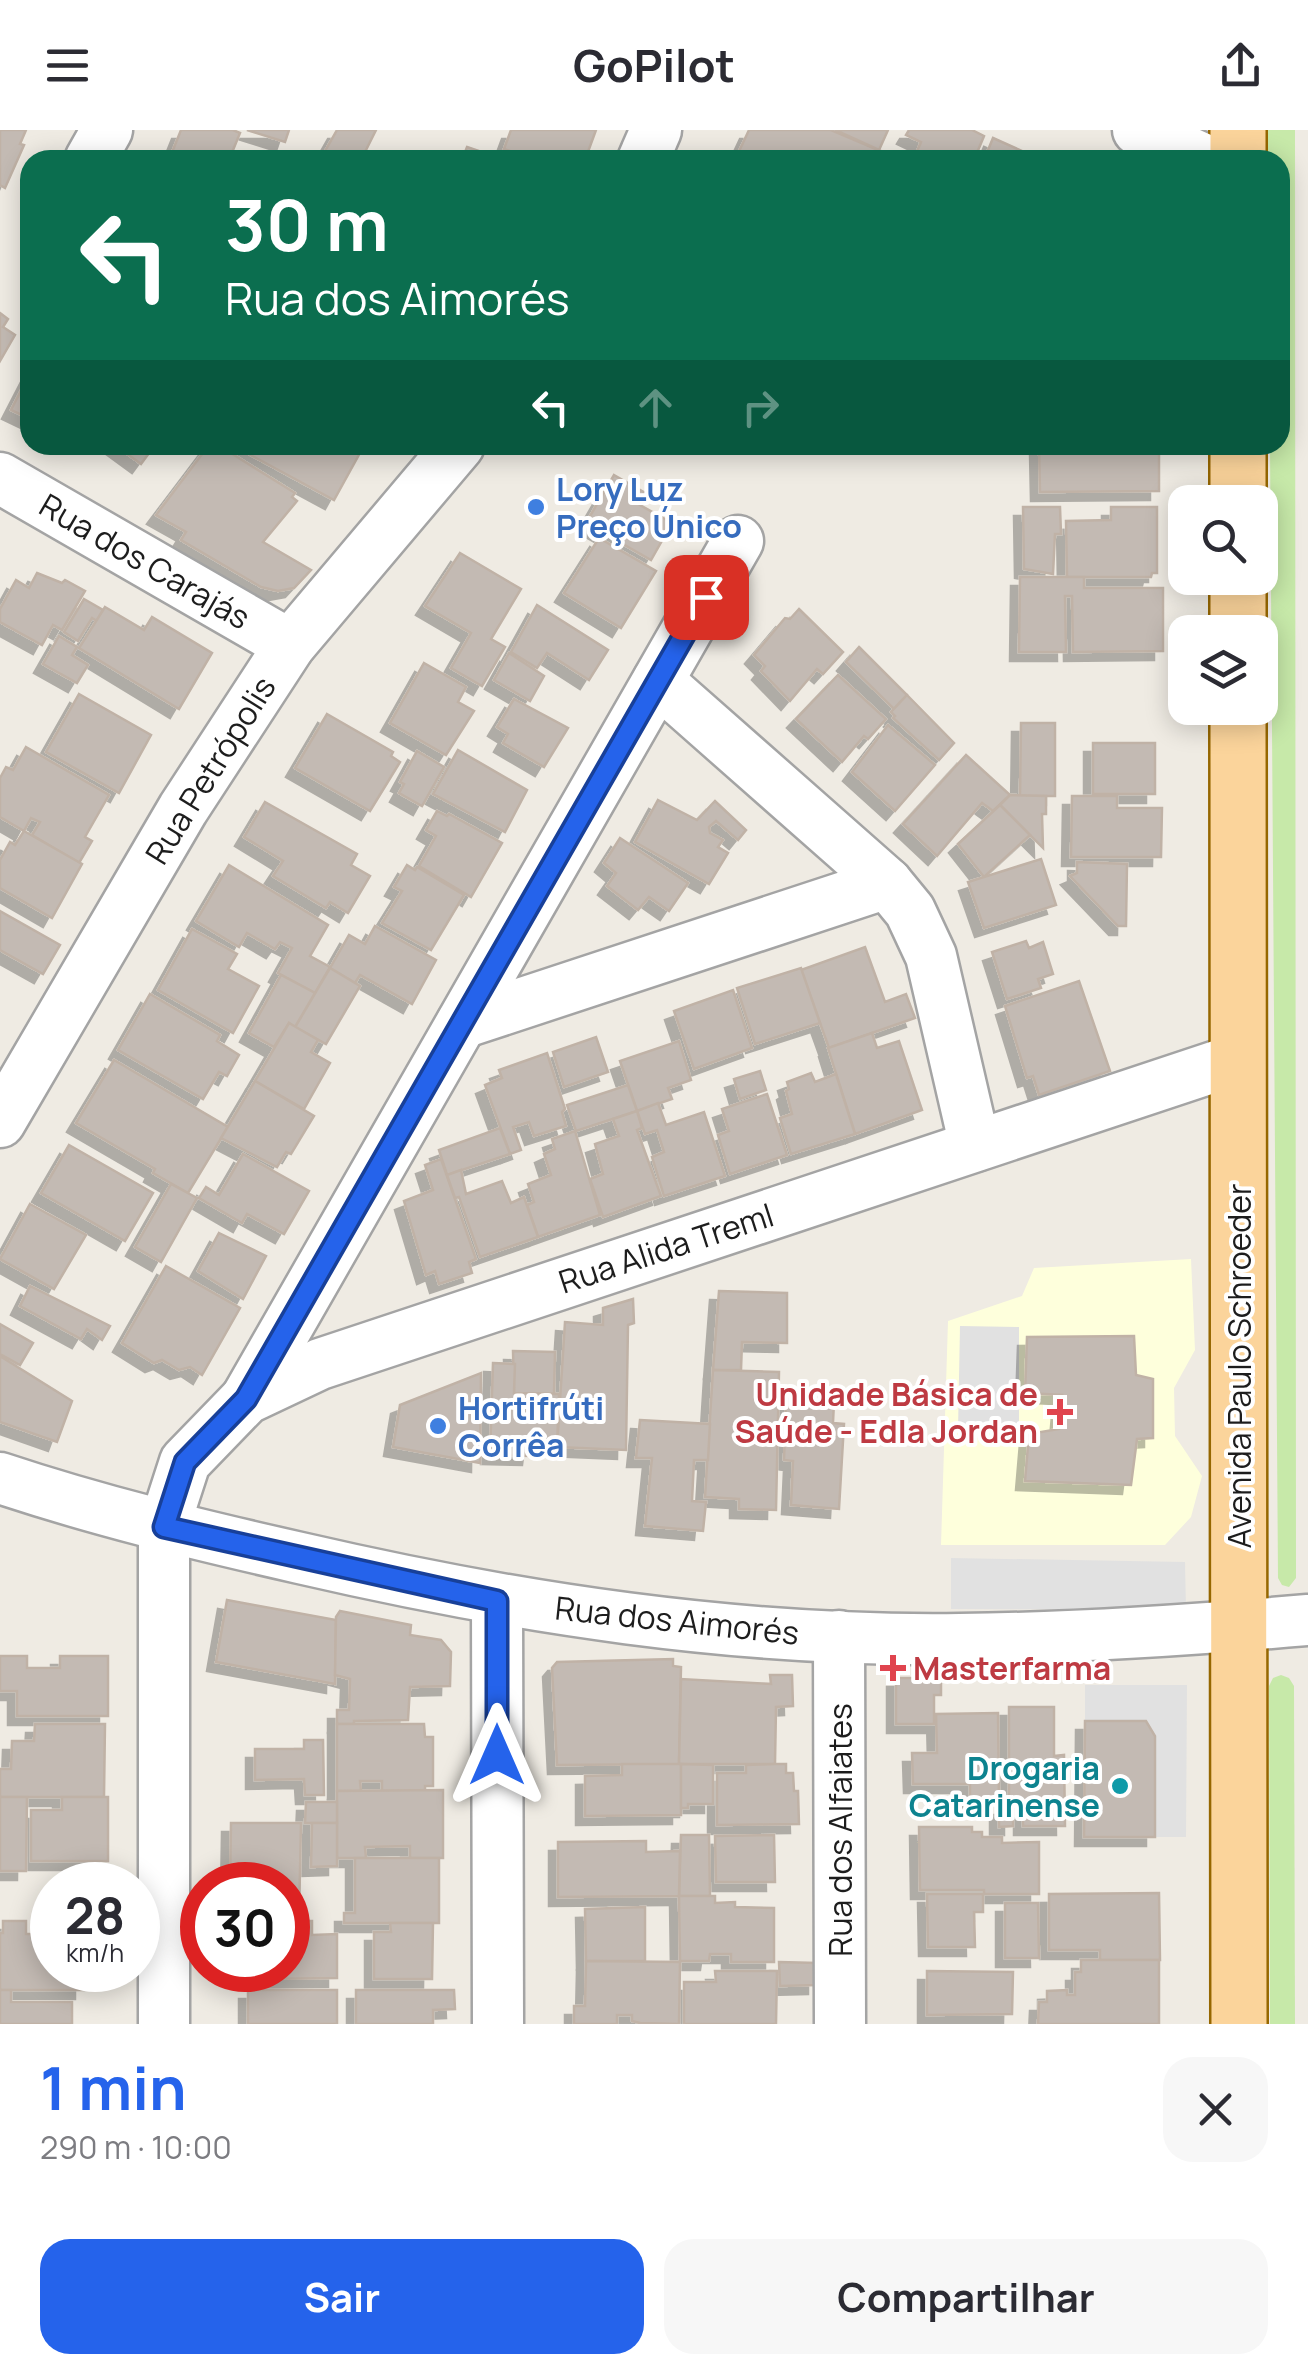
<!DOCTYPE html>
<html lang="pt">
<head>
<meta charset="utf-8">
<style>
  body { margin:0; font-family:Manrope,sans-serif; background:#f7f7f7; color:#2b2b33; height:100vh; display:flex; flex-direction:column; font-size:38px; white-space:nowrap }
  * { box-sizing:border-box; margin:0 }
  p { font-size:32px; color:#7c7c81 }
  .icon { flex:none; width:55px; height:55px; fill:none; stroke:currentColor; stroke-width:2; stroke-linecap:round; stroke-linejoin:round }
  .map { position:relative; height:1894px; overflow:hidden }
  .sheet { display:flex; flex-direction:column; background:#fff; flex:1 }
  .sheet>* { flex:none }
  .banner { position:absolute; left:20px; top:20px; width:1270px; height:305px; border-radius:30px; box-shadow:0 5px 25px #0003; background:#0b6e4f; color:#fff; overflow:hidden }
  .buttons { position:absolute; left:1168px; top:355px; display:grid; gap:20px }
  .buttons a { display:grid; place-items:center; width:110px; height:110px; border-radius:20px; background:#fff; box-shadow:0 5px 25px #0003; font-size:50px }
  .speed { position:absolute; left:30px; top:1732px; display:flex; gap:20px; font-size:50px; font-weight:700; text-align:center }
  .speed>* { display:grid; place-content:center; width:130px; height:130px; border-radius:50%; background:#fff; box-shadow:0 5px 25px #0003; line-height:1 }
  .speed small { font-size:25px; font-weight:400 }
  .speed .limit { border:15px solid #d22; background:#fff; color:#111 }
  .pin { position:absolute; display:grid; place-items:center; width:85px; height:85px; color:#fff; margin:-42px; border-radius:20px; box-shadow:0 5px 15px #0006 }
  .me { position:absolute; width:110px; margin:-55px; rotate:0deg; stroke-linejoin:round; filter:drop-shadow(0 0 8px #0008) }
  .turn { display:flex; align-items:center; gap:35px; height:210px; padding:0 40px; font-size:45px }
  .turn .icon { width:130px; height:130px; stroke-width:2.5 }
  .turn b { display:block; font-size:70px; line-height:85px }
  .lanes { display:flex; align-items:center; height:95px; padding:0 40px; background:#0003; justify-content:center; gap:50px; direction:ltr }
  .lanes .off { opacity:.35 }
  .round { display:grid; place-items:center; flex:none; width:105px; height:105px; border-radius:30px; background:#f7f7f7 }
  .head { display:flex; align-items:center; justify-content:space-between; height:170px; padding:0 40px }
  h1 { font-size:60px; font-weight:700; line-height:75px; color:#2563eb }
  .action { display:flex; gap:20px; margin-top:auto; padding:20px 40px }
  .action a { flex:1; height:115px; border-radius:30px; background:#2563eb; color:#fff; font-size:40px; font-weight:700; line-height:115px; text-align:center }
  .action a+a { background:#f7f7f7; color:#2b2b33 }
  header { display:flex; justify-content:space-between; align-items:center; height:130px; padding:0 40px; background:#fff; font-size:45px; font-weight:700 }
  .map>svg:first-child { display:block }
</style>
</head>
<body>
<header><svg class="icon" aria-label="menu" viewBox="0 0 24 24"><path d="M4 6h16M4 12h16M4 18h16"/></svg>GoPilot<svg class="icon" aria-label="share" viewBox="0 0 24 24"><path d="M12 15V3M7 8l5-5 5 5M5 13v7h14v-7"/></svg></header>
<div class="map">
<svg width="1308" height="1894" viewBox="0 0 1308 1894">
  <defs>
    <filter id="shadow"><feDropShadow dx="-9" dy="9" stdDeviation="0" flood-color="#0004"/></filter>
  </defs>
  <rect width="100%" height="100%" fill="#efebe3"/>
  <polygon fill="#feffdc" points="1191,1129 1195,1220 1174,1258 1175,1306 1202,1346 1191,1387 1165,1415 941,1415 948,1191 1022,1166 1034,1138"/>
  <g fill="#c7e9a9">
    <polygon points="1268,0 1295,0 1296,1448 1289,1457 1282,1455 1278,1448 1270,315 1280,315 1280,30 1268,30"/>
    <polygon points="1281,1545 1289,1548 1294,1556 1295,1894 1270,1894 1269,1556 1273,1548"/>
  </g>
  <g fill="#e1e1e1">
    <polygon points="960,1196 1019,1197 1019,1301 958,1301"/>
    <polygon points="951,1428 1185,1432 1186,1480 951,1479"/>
    <polygon points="1085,1555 1187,1555 1186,1707 1155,1707 1155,1606 1145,1591 1085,1591"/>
  </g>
  <g fill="#c3bab3" stroke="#c0b2a6" stroke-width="2.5" filter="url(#shadow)">
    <polygon points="0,0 26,0 20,14 24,15 5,58 0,55"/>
    <polygon points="181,0 233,0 240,3 229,30 169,30"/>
    <polygon points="247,0 289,0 285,12"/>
    <polygon points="337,0 376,0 361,30 320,30"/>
    <polygon points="511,0 596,0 585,30 535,30 504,19"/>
    <polygon points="749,0 831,0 883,22 879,30 735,30"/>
    <polygon points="835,0 888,0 879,20"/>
    <polygon points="909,0 972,0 984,6 974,30 913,30 921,12 906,5"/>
    <polygon points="993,8 1042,30 984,30"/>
    <polygon points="467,17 505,30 462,30"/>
    <polygon points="0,183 8,189 3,197 15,205 0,231"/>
    <polygon points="30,243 30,289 11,280"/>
    <polygon points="115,315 155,315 141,334"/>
    <polygon points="209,315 218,315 295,363 292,367 297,371 263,412 311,440 294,458 278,461 261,457 181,410 186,402 156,385"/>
    <polygon points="232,315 350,315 361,321 334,370"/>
    <polygon points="1039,315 1159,315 1159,361 1040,362"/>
    <polygon points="614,345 647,364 640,375 672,393 651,430 586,393"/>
    <polygon points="1023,377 1060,377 1061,404 1055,404 1053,444 1024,439"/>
    <polygon points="1111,377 1157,377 1157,443 1152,443 1151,447 1067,447 1066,391 1111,390"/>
    <polygon points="599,408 656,441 621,498 564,463"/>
    <polygon points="460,423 521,459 491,509 505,517 482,556 451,538 471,503 425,476"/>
    <polygon points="37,443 62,453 65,450 85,461 62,500 53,495 42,515 0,492 0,479 16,450 29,458"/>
    <polygon points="1020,447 1084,447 1084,458 1163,458 1163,521 1073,522 1072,466 1065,466 1066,522 1019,522"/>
    <polygon points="84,469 103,480 97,491 92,488 78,511 64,502"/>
    <polygon points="537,475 608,520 589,550 547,523 537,538 511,522"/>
    <polygon points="105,477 144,500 152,487 212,523 179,579 79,518"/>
    <polygon points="799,479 843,522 823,544 817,539 790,571 761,541 765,536 754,525 785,488 790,489"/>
    <polygon points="59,506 77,517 72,525 88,535 77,553 43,534"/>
    <polygon points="859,517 907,565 894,579 846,532"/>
    <polygon points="509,523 544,546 530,571 494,550"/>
    <polygon points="424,533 466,557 458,572 474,581 446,625 390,593"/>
    <polygon points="838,545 886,589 868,609 864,606 842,632 796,589"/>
    <polygon points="79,564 151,605 119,663 46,622"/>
    <polygon points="907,565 954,613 939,630 893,588 895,586 891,582"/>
    <polygon points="514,569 568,598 544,637 503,613 508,604 497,597"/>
    <polygon points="327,584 393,622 391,626 400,632 370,681 295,638"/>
    <polygon points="1021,593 1055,593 1055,666 1020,666"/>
    <polygon points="888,595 935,635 895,681 852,642"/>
    <rect x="1093" y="613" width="62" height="51"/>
    <polygon points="26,617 109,665 85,707 92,711 79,733 32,705 40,692 31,688 24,701 0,687 0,648 6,637 13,640"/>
    <polygon points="458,620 527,660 505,702 433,664"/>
    <polygon points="417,621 444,637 422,676 399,663 404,654 400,652"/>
    <polygon points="966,625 1010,665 993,681 982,673 937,726 903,694"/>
    <polygon points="1010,665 1046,666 1046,684 1042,684 1043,718 1000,675"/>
    <polygon points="1072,666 1117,666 1117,678 1162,678 1161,727 1071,727"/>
    <polygon points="658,670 697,690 715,671 746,700 738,710 716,691 709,697 710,703 723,710 718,717 728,723 709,754 635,712"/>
    <polygon points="265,672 357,724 351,735 370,746 348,783 330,772 326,778 273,746 283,731 244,707"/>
    <polygon points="1000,675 1030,705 984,747 958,714"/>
    <polygon points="437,681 447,686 449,684 502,713 471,767 419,736 436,706 426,700"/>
    <polygon points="24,701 82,734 52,788 0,758 0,730 10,712 15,715"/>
    <polygon points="620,708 688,753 669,781 649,767 638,780 607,756 616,743 604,733"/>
    <polygon points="1041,729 1056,775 984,798 968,752"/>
    <polygon points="1077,732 1127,734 1126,796 1118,796 1070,746 1077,743"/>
    <polygon points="229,735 328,795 310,826 330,837 315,863 278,843 292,818 280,812 275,819 247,803 239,817 196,791"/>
    <polygon points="407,735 415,740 417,737 464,765 431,820 382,793 402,761 394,757"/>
    <polygon points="0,781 60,815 43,844 0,820"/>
    <polygon points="375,796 436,830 412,874 360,845 355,853 330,838 349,805 365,814"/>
    <polygon points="192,799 237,824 228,839 259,856 233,903 158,860"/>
    <polygon points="1026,811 1029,818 1043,812 1053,844 1038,849 1041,858 1007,869 992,822"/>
    <polygon points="865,817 885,872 906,864 915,888 829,918 801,840"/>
    <polygon points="330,838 360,856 326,914 295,897"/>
    <polygon points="801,838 820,893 755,914 737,858"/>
    <polygon points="281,845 315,863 295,897 289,893 274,917 249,903"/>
    <polygon points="1079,851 1110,941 1039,965 1033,946 1027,948 1005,876"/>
    <polygon points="733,860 752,918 694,939 674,881"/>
    <polygon points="150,864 220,905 217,911 239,925 227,946 219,942 203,969 118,920"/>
    <polygon points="289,893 318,910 311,922 330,933 304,979 255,951"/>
    <polygon points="872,903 877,918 899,911 922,980 855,1004 828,918"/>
    <polygon points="596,907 608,942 564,957 553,922"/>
    <polygon points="679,911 691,950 668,958 672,969 637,981 620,931"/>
    <polygon points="547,923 565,979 562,982 566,996 534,1006 529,992 513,997 521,1020 510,1024 485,955 502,948 499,940"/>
    <polygon points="114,930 228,997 188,1063 153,1043 155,1039 76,993"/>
    <polygon points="760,941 766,960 740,969 734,949"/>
    <polygon points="811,943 815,952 836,944 855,1004 791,1024 780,988 792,984 786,961 789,959 787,952"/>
    <polygon points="255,951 314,986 291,1024 286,1022 277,1037 221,1008"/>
    <polygon points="628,955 637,981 576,1001 567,975"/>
    <polygon points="767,964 787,1025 730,1044 718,1005 729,1001 722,979"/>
    <polygon points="658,973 666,995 704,982 725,1046 664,1066 652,1027 664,1022 657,1000 645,1004 637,981"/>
    <polygon points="637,981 642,998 637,1000 661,1066 603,1087 590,1049 603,1044 595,1014 619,1006 613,989"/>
    <polygon points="500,998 510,1024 447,1045 439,1020"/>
    <polygon points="575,1001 600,1085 538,1107 527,1075 534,1072 528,1054 551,1045 544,1024 555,1019 552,1009"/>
    <polygon points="69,1015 153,1063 125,1111 41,1063"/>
    <polygon points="243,1024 309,1061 284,1104 247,1084 242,1093 199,1068 206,1057 219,1065"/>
    <polygon points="441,1029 476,1129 469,1132 472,1143 439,1154 435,1141 426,1145 404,1071 433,1060 425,1035"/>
    <polygon points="461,1040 466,1064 502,1051 511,1073 524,1067 538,1107 480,1127 459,1067 455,1068 447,1045"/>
    <polygon points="171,1054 197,1068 161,1132 135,1117"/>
    <polygon points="30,1074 86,1105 54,1159 0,1129"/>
    <polygon points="219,1103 266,1126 243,1169 198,1141"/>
    <polygon points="166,1136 240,1178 202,1245 190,1237 179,1240 162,1230 154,1233 122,1213"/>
    <polygon points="30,1156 110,1196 102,1210 87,1199 81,1209 20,1176"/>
    <polygon points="719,1161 787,1163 787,1213 742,1212 741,1240 713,1240"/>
    <polygon points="633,1169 634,1193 628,1195 626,1320 557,1317 565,1192 603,1195 603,1178"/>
    <polygon points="0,1194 33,1213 20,1235 0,1224"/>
    <polygon points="1134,1206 1136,1245 1153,1249 1153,1308 1137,1309 1131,1355 1025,1351 1029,1304 1059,1299 1062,1265 1025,1263 1027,1207"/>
    <polygon points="513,1221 555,1222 554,1264 514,1263"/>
    <polygon points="0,1226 72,1271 57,1312 0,1292"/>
    <polygon points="493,1233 515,1234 514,1263 559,1264 557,1317 550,1317 548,1310 533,1310 531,1326 490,1325"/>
    <polygon points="713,1240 779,1242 776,1380 739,1379 739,1369 705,1367"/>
    <polygon points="481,1243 480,1333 393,1317 400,1275"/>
    <polygon points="786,1269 834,1271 833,1293 844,1294 839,1379 791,1375 793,1331 784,1330"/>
    <polygon points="640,1290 710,1294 708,1330 694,1330 692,1371 706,1372 703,1401 645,1396 652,1328 636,1328"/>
    <polygon points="227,1470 336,1490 335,1554 216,1532"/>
    <polygon points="340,1481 411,1495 410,1505 441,1510 451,1522 450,1556 410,1557 408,1590 354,1591 354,1594 337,1594 337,1580 349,1580 350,1549 335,1545 336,1487"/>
    <polygon points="0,1526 27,1526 27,1538 60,1538 60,1526 108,1526 108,1586 17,1586 17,1561 0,1561"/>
    <polygon points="673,1529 673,1536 681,1537 679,1634 557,1635 552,1538 557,1532"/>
    <polygon points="770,1545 792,1545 793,1576 776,1577 775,1634 679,1634 681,1549 771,1554"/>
    <polygon points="896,1548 941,1548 941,1565 934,1565 934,1594 896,1594"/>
    <polygon points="1009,1577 1054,1577 1054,1626 1064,1625 1065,1696 1023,1696 1023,1680 1013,1680 1013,1696 999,1697 999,1676 1009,1676"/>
    <polygon points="998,1583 999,1669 970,1670 970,1654 913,1654 912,1623 937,1623 936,1584"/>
    <polygon points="1085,1591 1146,1591 1155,1606 1155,1707 1084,1707"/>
    <polygon points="35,1594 105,1594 104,1667 0,1667 0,1639 11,1639 12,1611 34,1611"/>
    <polygon points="337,1594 424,1594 425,1607 433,1607 433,1656 425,1656 425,1661 382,1661 382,1651 360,1651 361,1661 337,1661"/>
    <polygon points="304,1610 323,1610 324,1665 305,1665 304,1649 255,1650 255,1619 304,1619"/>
    <polygon points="622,1634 681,1634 681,1685 585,1686 585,1646 622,1645"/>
    <polygon points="681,1634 713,1635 713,1674 688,1674 688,1678 681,1678"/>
    <polygon points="775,1634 786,1634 786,1643 793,1643 794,1661 798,1661 799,1694 717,1695 717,1643 746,1643 746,1635"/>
    <polygon points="443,1660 443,1728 410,1728 410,1716 365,1717 366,1728 337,1728 337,1661"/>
    <polygon points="0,1667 27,1667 26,1741 0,1741"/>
    <polygon points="62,1667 108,1667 108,1731 31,1731 31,1680 62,1680"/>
    <polygon points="306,1672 337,1672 337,1693 305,1693"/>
    <polygon points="231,1693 301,1693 299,1788 288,1788 288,1755 230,1755"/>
    <polygon points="312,1693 337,1693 337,1736 311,1737"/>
    <polygon points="919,1697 972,1697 972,1702 982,1702 982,1707 1002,1707 1002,1713 1039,1712 1039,1764 984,1764 984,1760 920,1760"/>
    <polygon points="681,1705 709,1705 710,1766 679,1766"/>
    <polygon points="774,1705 775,1752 716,1752 715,1706"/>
    <polygon points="646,1711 646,1722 680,1721 679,1766 558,1767 558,1712"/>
    <polygon points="355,1728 439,1728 439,1793 344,1793 344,1783 355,1783"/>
    <polygon points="1159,1763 1160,1830 1100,1830 1100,1820 1049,1820 1049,1764"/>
    <polygon points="927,1764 983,1764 983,1782 974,1782 975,1817 928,1817"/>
    <polygon points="679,1766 715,1766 715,1773 735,1772 735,1777 774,1778 774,1832 731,1832 731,1824 710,1824 709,1831 680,1831"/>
    <polygon points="1005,1773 1038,1773 1039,1828 1005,1828"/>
    <polygon points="645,1777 645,1831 586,1831 585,1779"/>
    <polygon points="3,1791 26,1791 26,1804 52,1804 52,1840 84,1840 84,1860 0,1860 0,1803 3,1803"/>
    <polygon points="288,1791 312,1791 312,1805 337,1804 337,1848 261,1849 261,1840 288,1840"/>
    <polygon points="390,1793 433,1793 432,1849 374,1849 374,1802 391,1802"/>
    <polygon points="1081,1830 1159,1830 1159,1894 1038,1894 1039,1872 1047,1872 1047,1861 1067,1860 1067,1865 1075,1865 1075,1842 1081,1842"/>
    <polygon points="586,1831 680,1832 679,1894 640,1893 632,1891 632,1885 617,1885 617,1894 574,1894 574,1876 585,1876"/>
    <polygon points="779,1832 817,1833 817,1855 780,1856"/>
    <polygon points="715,1841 777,1841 776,1894 684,1894 684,1852 716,1852"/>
    <polygon points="927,1841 1013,1842 1012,1884 927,1885"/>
    <polygon points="0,1860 11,1860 11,1872 72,1872 72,1894 0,1894"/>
    <rect x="248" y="1860" width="89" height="34"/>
    <polygon points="356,1860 454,1860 455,1879 433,1880 433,1894 356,1894"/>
  </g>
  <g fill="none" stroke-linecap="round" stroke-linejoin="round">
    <defs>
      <g id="minor">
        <polyline points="1138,0 1206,30"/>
        <polyline points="90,30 107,0"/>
        <polyline points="643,30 656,0"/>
        <polyline points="0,348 290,515"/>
        <polyline points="658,551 887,753 910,781 931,826 975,1016"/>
        <polyline points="462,893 887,753"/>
        <polyline points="0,992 183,679 290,515 459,315"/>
        <polyline points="246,1269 738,411"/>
        <path d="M 0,1348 C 99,1381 199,1405 300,1428 C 516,1478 738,1512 960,1509 C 1076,1508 1192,1500 1308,1490"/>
        <polyline points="497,1471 498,1894"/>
        <polyline points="839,1506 840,1894"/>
        <polyline points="164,1894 164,1397 185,1332 246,1269 320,1234 1238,929"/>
      </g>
      <g id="major">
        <polyline points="1238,0 1238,30"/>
        <polyline points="1238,315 1238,372"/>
        <polyline points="1238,448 1238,502"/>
        <polyline points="1238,578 1239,1894"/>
      </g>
    </defs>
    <use href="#minor" stroke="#a4a4a4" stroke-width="55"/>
    <use href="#major" stroke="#966700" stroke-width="60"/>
    <use href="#minor" stroke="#fff" stroke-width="50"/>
    <use href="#major" stroke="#fbd49b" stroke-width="55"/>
  </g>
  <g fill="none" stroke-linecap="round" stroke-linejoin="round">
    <defs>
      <polyline id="route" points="497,1625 497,1471 164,1397 185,1332 246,1269 706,467"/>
    </defs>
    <use href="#route" stroke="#184099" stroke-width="25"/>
    <use href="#route" stroke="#2563eb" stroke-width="18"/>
  </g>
  <g fill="#3f7fe0" stroke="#fff" stroke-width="4">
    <circle cx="536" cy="377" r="10"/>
    <circle cx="438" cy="1296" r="10"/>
  </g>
  <g fill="#e0444e" stroke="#fff" stroke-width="4">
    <path d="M1055 1267h10v10h10v10h-10v10h-10v-10h-10v-10h10z"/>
    <path d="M888 1523h10v10h10v10h-10v10h-10v-10h-10v-10h10z"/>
  </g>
  <circle fill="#0f9aa8" stroke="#fff" stroke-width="4" cx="1120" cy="1656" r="10"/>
  <g text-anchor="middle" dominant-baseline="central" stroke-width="8" stroke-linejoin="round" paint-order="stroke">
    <g font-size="32" font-weight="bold" fill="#366cbe" stroke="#fff" text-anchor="start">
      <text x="556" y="359">Lory Luz<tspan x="556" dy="37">Preço Único</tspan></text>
      <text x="458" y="1278">Hortifrúti<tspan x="458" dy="37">Corrêa</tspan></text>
    </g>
    <g font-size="32" fill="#1d1d1d" stroke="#fff">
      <text transform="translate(145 431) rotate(30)">Rua dos Carajás</text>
      <text transform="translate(210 640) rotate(-58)">Rua Petrópolis</text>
      <text transform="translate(666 1118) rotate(-18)">Rua Alida Treml</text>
      <text transform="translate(1239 1236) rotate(-90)">Avenida Paulo Schroeder</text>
      <text transform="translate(677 1490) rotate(6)">Rua dos Aimorés</text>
      <text transform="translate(840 1700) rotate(-90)">Rua dos Alfaiates</text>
    </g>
    <g font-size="32" font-weight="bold" fill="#be3a42" stroke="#fff" text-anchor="end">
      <text x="1038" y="1264">Unidade Básica de<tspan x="1038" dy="37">Saúde - Edla Jordan</tspan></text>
      <text x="913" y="1538" text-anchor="start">Masterfarma</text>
    </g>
    <g font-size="32" font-weight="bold" fill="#0d838f" stroke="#fff" text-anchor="end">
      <text x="1100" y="1638">Drogaria<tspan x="1100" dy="37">Catarinense</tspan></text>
    </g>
  </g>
</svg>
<div class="buttons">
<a><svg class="icon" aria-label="search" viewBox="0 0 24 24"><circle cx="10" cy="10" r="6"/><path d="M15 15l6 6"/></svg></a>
<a><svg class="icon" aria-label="layers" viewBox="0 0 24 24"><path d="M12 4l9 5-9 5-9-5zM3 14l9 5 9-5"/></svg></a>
</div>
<div class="speed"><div>28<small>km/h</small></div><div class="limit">30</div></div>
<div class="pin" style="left:706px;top:467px;background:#d93025"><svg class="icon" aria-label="arrive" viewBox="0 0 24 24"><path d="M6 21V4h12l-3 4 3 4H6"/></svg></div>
<svg class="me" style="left:497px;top:1625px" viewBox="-20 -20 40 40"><path d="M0-17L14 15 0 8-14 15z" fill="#2563eb" stroke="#fff" stroke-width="4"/></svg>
<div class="banner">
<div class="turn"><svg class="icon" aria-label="left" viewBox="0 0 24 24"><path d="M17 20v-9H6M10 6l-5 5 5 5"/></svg><div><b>30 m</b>Rua dos Aimorés</div></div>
<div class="lanes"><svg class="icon" aria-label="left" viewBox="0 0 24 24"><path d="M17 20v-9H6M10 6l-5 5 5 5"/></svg><svg class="icon off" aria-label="ahead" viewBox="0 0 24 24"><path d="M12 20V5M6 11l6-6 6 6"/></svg><svg class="icon off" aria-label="right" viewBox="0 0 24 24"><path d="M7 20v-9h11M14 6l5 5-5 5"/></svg></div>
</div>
</div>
<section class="sheet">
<div class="head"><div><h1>1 min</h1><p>290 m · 10:00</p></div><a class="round"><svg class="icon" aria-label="close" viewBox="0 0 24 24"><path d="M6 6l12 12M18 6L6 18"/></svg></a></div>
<div class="action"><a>Sair</a><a>Compartilhar</a></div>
</section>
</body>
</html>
